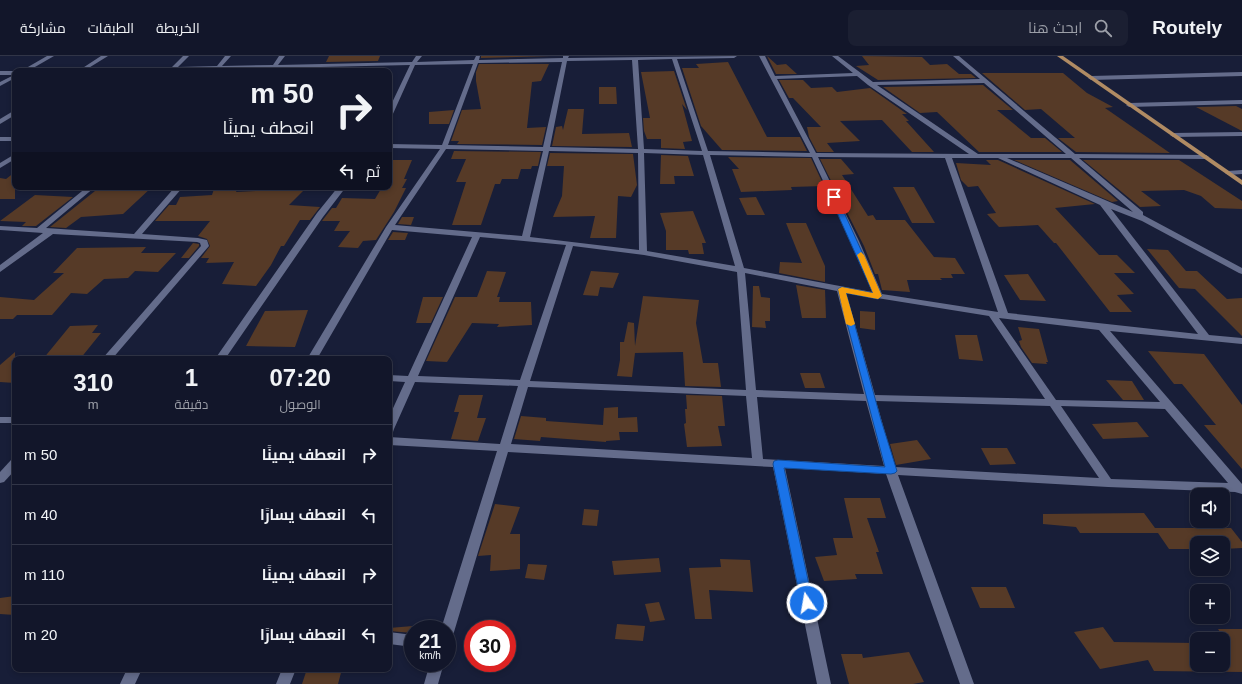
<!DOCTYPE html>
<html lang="ar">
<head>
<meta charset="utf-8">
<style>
  body { margin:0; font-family:Arial,Cairo,sans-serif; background:#1b1f32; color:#f1f3f6; direction:rtl; height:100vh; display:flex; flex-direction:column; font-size:15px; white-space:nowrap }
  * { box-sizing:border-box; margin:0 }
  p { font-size:13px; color:#9c9fa8 }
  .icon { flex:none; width:22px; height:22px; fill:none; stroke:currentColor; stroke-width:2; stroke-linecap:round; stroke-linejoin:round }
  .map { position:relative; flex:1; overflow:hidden; direction:ltr }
  .drawer { position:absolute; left:12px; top:300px; width:380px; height:316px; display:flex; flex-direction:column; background:#12162a; border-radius:8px; box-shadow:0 2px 6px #0003,0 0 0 1px #313547; direction:rtl }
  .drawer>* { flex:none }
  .top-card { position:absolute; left:12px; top:12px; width:380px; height:122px; border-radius:8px; box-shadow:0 2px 6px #0003,0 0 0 1px #313547; direction:rtl; background:#12162a; color:#f1f3f6; overflow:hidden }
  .buttons { position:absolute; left:1190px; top:432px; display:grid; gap:8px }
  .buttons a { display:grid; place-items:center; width:40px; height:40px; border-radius:8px; background:#12162a; box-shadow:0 2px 6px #0003,0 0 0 1px #313547; font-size:20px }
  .speed { position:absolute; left:404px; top:564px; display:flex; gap:8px; font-size:20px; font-weight:700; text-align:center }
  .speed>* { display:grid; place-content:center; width:52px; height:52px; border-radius:50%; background:#12162a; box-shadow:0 2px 6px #0003,0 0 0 1px #313547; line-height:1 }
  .speed small { font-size:10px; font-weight:400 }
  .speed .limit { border:6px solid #d22; background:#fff; color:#111 }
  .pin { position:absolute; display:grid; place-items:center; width:34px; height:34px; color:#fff; margin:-17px; border-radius:8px; box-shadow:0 2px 6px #0006 }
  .me { position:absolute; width:44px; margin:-22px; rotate:348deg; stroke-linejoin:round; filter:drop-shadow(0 0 3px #0008) }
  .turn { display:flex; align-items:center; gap:14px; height:84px; padding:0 12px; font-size:18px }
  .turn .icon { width:52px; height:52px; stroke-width:2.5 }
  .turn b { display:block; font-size:28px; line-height:34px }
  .then { display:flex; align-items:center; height:38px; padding:0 12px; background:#0003; gap:8px; font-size:15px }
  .eta { display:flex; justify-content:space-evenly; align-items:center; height:68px; text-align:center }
  .eta b { font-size:24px; font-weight:700; line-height:28px }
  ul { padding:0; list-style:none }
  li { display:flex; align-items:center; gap:12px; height:60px; padding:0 12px; border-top:1px solid #313547 }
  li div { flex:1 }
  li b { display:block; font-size:15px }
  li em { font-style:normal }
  header { display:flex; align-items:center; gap:24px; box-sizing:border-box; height:56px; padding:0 20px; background:#12162a; border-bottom:1px solid #313547 }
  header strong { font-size:19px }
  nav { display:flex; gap:22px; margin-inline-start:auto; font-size:14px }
  .search { width:280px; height:36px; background:#1b1f32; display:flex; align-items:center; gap:10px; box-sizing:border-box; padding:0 14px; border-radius:8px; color:#9c9fa8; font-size:15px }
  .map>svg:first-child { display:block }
</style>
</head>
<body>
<header>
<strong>Routely</strong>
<div class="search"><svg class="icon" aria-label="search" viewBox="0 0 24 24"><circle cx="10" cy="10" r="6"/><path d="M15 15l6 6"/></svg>ابحث هنا</div>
<nav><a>الخريطة</a><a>الطبقات</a><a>مشاركة</a></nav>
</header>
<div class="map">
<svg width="1242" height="628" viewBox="0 0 1242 628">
  <rect width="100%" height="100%" fill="#181e38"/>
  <g fill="#563a27">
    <polygon points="329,0 380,0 378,5 326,6"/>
    <polygon points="481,0 552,0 481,2"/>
    <polygon points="767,0 777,9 786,8 797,18 776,18"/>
    <polygon points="862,0 922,1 930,9 947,8 959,18 971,18 976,22 878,24 856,10 869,9"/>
    <polygon points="728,6 767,81 800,81 807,95 722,94 701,70 682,12 699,12 696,8"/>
    <polygon points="479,8 549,8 541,25 532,26 527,72 546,71 542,89 457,88 459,85 451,85 462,54 481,53 476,25 476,16"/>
    <polygon points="375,11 373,15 323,15 324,12"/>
    <polygon points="674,15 687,54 682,48 692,85 683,86 685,93 661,92 661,83 647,83 644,75 643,62 650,62 641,16"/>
    <polygon points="982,17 1063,17 1087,37 1113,51 1105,52 1170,97 1076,96 1058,82 1075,82 1041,53 1025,54"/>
    <polygon points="779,24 803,24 811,32 832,31 837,36 870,32 907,58 902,58 909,65 906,65 934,96 912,96 882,64 840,65 860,85 827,87 834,96 817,96 809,81 807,71 821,71 793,42 789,42"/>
    <polygon points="983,29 1013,54 997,54 1031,82 1045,82 1062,96 979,96 937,56 920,57 883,31"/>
    <polygon points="599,31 616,31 617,48 599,48"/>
    <polygon points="1236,50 1242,53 1242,75 1196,51"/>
    <polygon points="568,53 584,53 582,78 629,77 632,91 552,90 556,71 562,70 563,74"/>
    <polygon points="454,54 449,68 429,68 429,56"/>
    <polygon points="454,95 541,96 538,110 532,110 531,113 521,113 518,123 502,123 500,128 495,128 481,169 452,169 466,126 456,126 466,103 451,103"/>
    <polygon points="550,97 633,98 637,129 631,141 618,140 616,182 590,182 595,160 553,161 562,140 564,110 547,110"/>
    <polygon points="661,99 688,100 694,120 674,120 675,128 660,128"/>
    <polygon points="728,101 811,102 824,130 791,131 792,134 741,136 732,113 739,113"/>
    <polygon points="820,103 841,103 854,118 842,119 868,160 873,159 876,164 905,164 934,201 955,202 965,218 951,218 953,222 940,222 942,224 907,224 910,236 882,234 878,218 875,218 864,190"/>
    <polygon points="389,104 412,104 404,123 407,123 402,132 406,132 394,156 376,184 363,185 358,192 338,191 350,175 334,175 340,165 322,165 332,152 336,152 342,142 375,143 382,131 389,131"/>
    <polygon points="986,104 998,104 1095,148 1055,152 1099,199 1117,199 1135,217 1114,217 1134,238 1117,239 1132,256 1110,256 1056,187 1054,187 1038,169 999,171 987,158 996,157 978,130 968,131 961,124 956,107 991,109"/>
    <polygon points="1014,104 1070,104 1118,145 1112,146"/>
    <polygon points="1083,104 1179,104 1242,145 1242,153 1215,152 1201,140 1184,134 1141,135 1161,150 1140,151"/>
    <polygon points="15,116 15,143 0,143 0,122 6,123"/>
    <polygon points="100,131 152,131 123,158 81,161 66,172 50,171"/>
    <polygon points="277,131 305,133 289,149 320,151 310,164 300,164 284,190 281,190 271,209 256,230 222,228 234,206 206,207 209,202 201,202 210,190 207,183 198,180 210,165 155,165 169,149 176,149 180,141 212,139 214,133 238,132 236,136 274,134"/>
    <polygon points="893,131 914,131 935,167 912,167"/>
    <polygon points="35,139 73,141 36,170 22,170 26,166 0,165"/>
    <polygon points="756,141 765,159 747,159 739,142"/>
    <polygon points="693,155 706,187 702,187 704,198 689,198 688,194 666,194 666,175 660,157"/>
    <polygon points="402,161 414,161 411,169 398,168"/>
    <polygon points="786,167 806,167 825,210 825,226 779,217 780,206 802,207"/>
    <polygon points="393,176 408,177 405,184 388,184"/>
    <polygon points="193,187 199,188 199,190 189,202 181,202"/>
    <polygon points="146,191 141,197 176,197 158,216 135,215 128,222 104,223 87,238 71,237 52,259 17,259 13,263 0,263 0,241 34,244 64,217 53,217 77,192"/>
    <polygon points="1147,193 1168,194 1186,215 1197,215 1227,243 1242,242 1242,280 1195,233 1179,232"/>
    <polygon points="487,215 506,216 497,241 500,241 499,246 531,246 532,269 497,271 499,268 472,267 447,306 426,305 455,241 477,241"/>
    <polygon points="591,215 619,217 613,232 600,231 598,240 583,239"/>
    <polygon points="1028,218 1046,245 1020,244 1004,219"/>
    <polygon points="796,229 825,234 826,262 802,262"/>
    <polygon points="753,230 759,230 761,241 770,242 770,265 765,265 766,272 752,271"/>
    <polygon points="643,240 699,244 696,267 703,307 718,307 721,331 685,330 683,296 635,297 632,321 617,320 620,304 620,286 624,286 628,266 634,267 635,290"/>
    <polygon points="423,241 443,241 431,267 416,267"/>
    <polygon points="308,254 295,291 246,290 265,255"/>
    <polygon points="860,255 875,256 875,274 860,272"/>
    <polygon points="98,269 92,277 101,277 80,303 43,303 70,270"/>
    <polygon points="1018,271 1039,273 1048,306 1046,306 1047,308 1032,307 1021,291 1019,285 1022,284"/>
    <polygon points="955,279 977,279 983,305 959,303"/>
    <polygon points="1148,295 1204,298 1242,349 1242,413 1204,369 1216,369 1182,328 1174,328"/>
    <polygon points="15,296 15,327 0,326 0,309"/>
    <polygon points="800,317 820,317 825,332 805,332"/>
    <polygon points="1106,324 1132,325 1144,344 1123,344"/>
    <polygon points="459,339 483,339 477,362 486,362 478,385 451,383 459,356 454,356"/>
    <polygon points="686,339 722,340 725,370 718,370 722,390 687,391 684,368 686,367 685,353 687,353"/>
    <polygon points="618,351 618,362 637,361 638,376 619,376 620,384 606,385 606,386 541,381 540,385 514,383 521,360 546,362 546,365 603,369 604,352"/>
    <polygon points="1137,366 1149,381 1103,383 1092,368"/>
    <polygon points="917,384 931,403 896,409 890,388"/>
    <polygon points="981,392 1007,392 1016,408 990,409"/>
    <polygon points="844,442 880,442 886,462 867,462 879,496 876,496 883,518 855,518 857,523 824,525 815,501 837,499 833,482 853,482"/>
    <polygon points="495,448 520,451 510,478 520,478 520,513 490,515 491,499 478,500"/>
    <polygon points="584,453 599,454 597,470 582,469"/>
    <polygon points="1144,457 1155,472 1231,472 1242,486 1242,492 1223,493 1223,487 1197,487 1197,493 1169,493 1158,477 1080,477 1076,471 1043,468 1043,458"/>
    <polygon points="659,502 661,516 614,519 612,505"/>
    <polygon points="720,503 750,504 753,536 709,534 712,563 695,563 689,512 721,511"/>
    <polygon points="528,508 547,509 544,524 525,522"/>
    <polygon points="971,531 1006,531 1015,552 980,552"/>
    <polygon points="15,540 15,559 0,558 0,542"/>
    <polygon points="659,546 665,564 650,566 645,548"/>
    <polygon points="617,568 645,570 643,585 615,583"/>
    <polygon points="413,570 413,577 389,575 389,572"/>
    <polygon points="1103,571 1114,586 1197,587 1197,609 1223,609 1223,587 1227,587 1218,573 1242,573 1242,616 1154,615 1148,604 1100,613 1074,576"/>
    <polygon points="909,596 924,626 913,628 849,628 841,598 862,598 863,602"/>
    <polygon points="307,613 342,613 338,628 302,628"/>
  </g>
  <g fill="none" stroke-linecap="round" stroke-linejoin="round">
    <g fill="#646c8b" fill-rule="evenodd">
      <polygon points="47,0 54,0 28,15 21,15"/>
      <path d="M 101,0 L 108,0 L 87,13 L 172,11 L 183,0 L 189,0 L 178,11 L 217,10 L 225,0 L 231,0 L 222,10 L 273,9 L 279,0 L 285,0 L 278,9 L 412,6 L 416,0 L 422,0 L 417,6 L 474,4 L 476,0 L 480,0 L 479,4 L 563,2 L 563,0 L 569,0 L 568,2 L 737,0 L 734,2 L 677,3 L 708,95 L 810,97 L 759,0 L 765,0 L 775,20 L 853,17 L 832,0 L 838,0 L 873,26 L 980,23 L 953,0 L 959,0 L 1075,98 L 1206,99 L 1209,101 L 1206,103 L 1079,102 L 1143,156 L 1143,159 L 1242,212 L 1242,218 L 1239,217 L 1142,165 L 1111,153 L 1209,279 L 1242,282 L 1242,288 L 1110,275 L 1242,428 L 1242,438 L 1235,436 L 1108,431 L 898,419 L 974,628 L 960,628 L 886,418 L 785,412 L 831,628 L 817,628 L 773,411 L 508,396 L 454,576 L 452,580 L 447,582 L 447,573 L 441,573 L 497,395 L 389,389 L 389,381 L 500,388 L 518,330 L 415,326 L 394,373 L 393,376 L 389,377 L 389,361 L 405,326 L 389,325 L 389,319 L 408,320 L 472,181 L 392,174 L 317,303 L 307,303 L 386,171 L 440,93 L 389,92 L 389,88 L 442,89 L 473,8 L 415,9 L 392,60 L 389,62 L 389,53 L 410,9 L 276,12 L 273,15 L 271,12 L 174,15 L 78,15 ZM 672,3 L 702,95 L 644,93 L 638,4 ZM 632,4 L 638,93 L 550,91 L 567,5 ZM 562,6 L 543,91 L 448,89 L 478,7 ZM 857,20 L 868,29 L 969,98 L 816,97 L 777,23 ZM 984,27 L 1066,98 L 978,98 L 877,29 ZM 446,93 L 543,95 L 522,180 L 395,169 ZM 549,95 L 638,97 L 639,194 L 530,181 ZM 644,97 L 703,99 L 735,210 L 647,195 ZM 710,99 L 812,101 L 851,185 L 872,236 L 744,212 ZM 818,101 L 945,102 L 998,256 L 882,238 L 859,185 ZM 952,102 L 998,102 L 1100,149 L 1198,278 L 1008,257 ZM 1007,102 L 1071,102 L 1133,156 ZM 480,181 L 566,189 L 520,324 L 418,320 ZM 573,190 L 644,199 L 737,216 L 746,334 L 530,325 ZM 745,217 L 837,235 L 864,338 L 756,334 ZM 846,237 L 989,260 L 1045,343 L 875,339 ZM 999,262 L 1099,274 L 1160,346 L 1056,344 ZM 528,331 L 746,340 L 752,402 L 511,388 ZM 757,341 L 866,345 L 884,410 L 763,403 ZM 876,345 L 1050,350 L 1099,422 L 895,411 ZM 1061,350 L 1165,353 L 1228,427 L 1111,423 Z"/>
      <polygon points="0,15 15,15 15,22 0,30 0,26 14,19 0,19"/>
      <polygon points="1242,16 1242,20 1091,24 1088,22 1091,20"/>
      <polygon points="1242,44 1242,48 1129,51 1126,49 1129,47"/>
      <polygon points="15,54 15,59 0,68 0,63"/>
      <polygon points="1242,76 1242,80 1173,81 1170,79 1173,77"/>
      <rect x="0" y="81" width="15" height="4"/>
      <polygon points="15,98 15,103 0,112 0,107"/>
      <polygon points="1242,114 1242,118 1228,119 1225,117 1228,115"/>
      <polygon points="87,131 95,131 46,172 134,178 175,131 183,131 142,178 198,182 207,184 209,190 112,303 102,303 201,190 200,187 197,186 53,178 0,216 0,209 43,177 0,174 0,170 37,172"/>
      <polygon points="338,131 346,131 323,161 225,303 215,303 317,157"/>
      <rect x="0" y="361" width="15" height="6"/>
      <polygon points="15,403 15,414 4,426 0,427 0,416 11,404"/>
      <polygon points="389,576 413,579 413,591 389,588"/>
      <polygon points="430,607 444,607 438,628 424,628"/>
      <polygon points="127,613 142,613 135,628 120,628"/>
      <polygon points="282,613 296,613 290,628 276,628"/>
    </g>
    <polygon fill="#b08b63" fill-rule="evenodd" points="1057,0 1063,0 1242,124 1242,129"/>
  </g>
  <polygon fill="#1a73e8" stroke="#114b97" points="834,139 837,141 882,240 878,243 846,237 881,364 897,415 895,417 891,418 784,412 813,547 812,551 807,552 803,551 801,547 773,408 774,405 778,404 885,411 838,233 842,231 873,237 830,141"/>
  <polygon fill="#f59e0b" points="861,196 864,199 882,240 878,243 846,237 855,268 851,270 846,268 838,233 842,231 873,237 857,199"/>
</svg>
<div class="buttons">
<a><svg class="icon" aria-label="sound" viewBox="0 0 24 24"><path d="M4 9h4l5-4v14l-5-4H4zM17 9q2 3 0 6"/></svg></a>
<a><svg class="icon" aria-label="layers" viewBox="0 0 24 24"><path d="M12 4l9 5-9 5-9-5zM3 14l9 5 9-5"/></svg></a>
<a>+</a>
<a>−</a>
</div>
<div class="speed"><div>21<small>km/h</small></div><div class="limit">30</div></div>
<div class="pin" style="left:834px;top:141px;background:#d93025"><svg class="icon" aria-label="arrive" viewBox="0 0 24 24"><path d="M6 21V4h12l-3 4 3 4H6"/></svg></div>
<svg class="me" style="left:807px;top:547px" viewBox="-20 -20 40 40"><circle r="17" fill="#1a73e8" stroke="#fff" stroke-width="3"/><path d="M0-11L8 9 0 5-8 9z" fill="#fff"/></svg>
<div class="top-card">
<div class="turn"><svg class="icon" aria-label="right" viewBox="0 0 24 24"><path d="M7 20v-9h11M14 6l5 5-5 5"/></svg><div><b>50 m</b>انعطف يمينًا</div></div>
<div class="then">ثم<svg class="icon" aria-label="left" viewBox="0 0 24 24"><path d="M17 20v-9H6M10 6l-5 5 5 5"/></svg></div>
</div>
<section class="drawer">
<div class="eta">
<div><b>07:20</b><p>الوصول</p></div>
<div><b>1</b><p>دقيقة</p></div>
<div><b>310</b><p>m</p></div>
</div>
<ul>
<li><svg class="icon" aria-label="right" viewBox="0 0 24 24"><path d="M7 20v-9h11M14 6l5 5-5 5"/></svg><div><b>انعطف يمينًا</b></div><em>50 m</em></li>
<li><svg class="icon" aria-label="left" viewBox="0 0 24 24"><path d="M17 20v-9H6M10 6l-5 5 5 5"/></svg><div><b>انعطف يسارًا</b></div><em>40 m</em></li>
<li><svg class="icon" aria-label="right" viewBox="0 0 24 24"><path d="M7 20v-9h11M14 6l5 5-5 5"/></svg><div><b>انعطف يمينًا</b></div><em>110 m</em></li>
<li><svg class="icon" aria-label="left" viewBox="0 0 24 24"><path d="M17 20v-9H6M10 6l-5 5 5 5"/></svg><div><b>انعطف يسارًا</b></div><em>20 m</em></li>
</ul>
</section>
</div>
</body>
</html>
